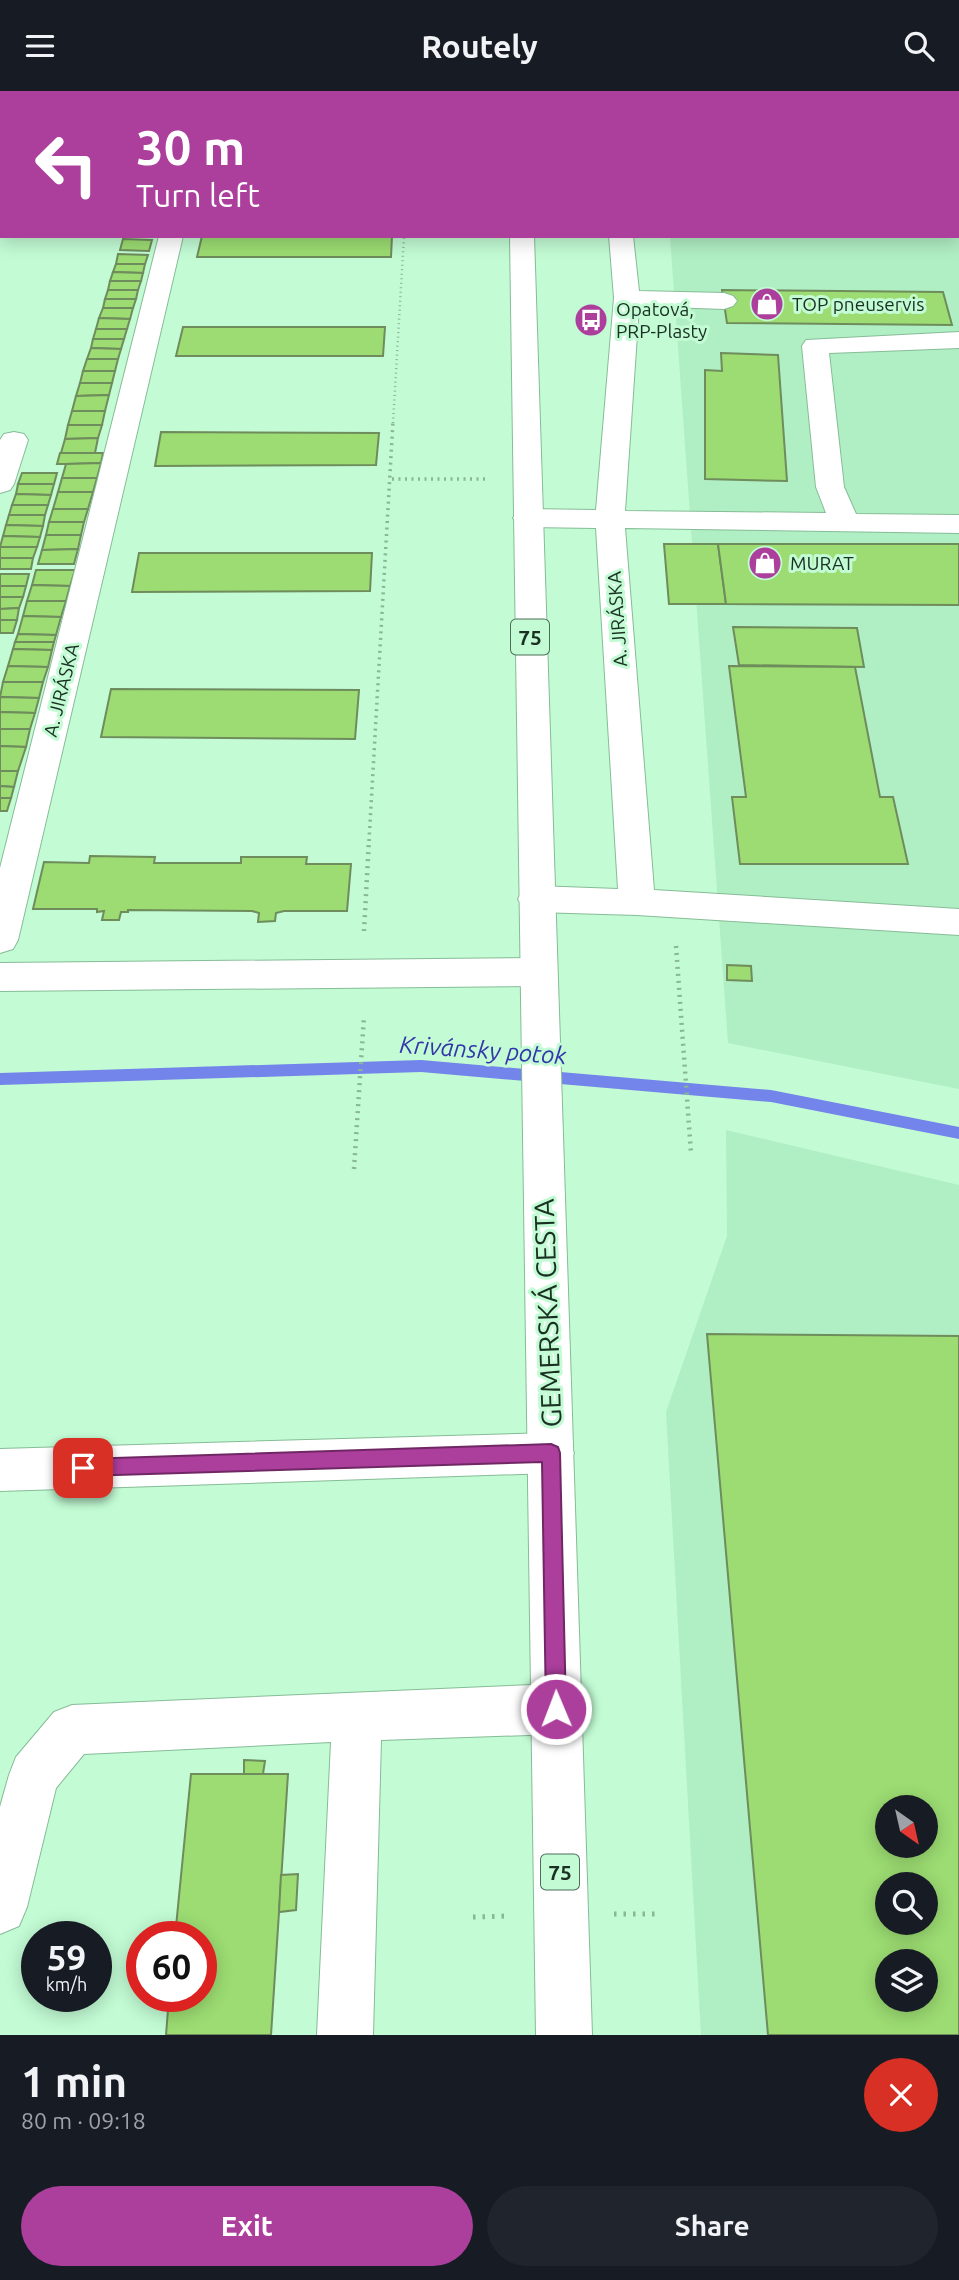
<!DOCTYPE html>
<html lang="en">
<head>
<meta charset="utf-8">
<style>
  body { margin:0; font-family:Ubuntu,sans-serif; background:#20242c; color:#f1f3f6; height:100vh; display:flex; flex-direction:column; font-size:26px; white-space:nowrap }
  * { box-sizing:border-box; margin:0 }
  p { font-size:23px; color:#9ea1a6 }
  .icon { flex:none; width:38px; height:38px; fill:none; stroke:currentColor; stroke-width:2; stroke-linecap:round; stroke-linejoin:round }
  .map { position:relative; height:1944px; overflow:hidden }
  .sheet { display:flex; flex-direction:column; background:#171b24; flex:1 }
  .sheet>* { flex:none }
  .banner { position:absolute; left:0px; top:0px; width:959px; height:147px; box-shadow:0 4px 18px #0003; background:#ac3e9c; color:#fff; overflow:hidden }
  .needle { width:46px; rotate:146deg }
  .buttons { position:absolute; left:875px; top:1704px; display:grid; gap:14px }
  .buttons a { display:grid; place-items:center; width:63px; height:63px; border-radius:50%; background:#171b24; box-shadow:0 4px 18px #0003; font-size:35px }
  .speed { position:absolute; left:21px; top:1830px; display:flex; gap:14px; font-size:35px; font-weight:700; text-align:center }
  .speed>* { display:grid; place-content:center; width:91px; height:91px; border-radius:50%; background:#171b24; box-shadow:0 4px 18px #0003; line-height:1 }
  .speed small { font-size:18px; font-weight:400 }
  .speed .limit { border:10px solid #d22; background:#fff; color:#111 }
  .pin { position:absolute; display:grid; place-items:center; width:60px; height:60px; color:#fff; margin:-30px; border-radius:14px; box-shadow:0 4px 10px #0006 }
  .me { position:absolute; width:77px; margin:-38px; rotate:359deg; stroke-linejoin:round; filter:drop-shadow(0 0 5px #0008) }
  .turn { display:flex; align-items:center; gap:24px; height:147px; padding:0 21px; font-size:32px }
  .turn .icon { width:91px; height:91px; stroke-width:2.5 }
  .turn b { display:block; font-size:49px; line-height:60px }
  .round { display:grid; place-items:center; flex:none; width:74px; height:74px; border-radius:37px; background:#20242c }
  .summary { display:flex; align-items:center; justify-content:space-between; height:119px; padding:0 21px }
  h1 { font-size:42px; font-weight:700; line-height:52px }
  .button { display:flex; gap:14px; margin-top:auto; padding:14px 21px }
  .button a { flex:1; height:80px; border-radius:42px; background:#ac3e9c; color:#fff; font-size:28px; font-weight:700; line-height:80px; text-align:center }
  .button a+a { background:#20242c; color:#f1f3f6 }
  header { display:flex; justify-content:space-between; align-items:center; height:91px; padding:0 21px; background:#171b24; font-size:32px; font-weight:700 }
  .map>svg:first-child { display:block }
</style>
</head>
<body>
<header><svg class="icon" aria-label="menu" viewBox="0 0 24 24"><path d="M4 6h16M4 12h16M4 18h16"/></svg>Routely<svg class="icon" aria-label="search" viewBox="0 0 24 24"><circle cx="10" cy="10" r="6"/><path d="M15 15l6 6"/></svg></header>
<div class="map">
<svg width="959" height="1944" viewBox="0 0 959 1944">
  <rect width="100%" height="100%" fill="#c2fbd4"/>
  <g fill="#b0eec3" fill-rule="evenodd">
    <polygon points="659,0 959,0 959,998 728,952 670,145 957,145 957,2"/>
    <path d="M 726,1039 L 959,1094 L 959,1944 L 701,1944 L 666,1321 L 727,1145 ZM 887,1717 L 926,1717 L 926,1755 L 887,1755 ZM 887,1794 L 926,1794 L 926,1832 L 887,1832 ZM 887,1871 L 926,1871 L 926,1909 L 887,1909 Z"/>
  </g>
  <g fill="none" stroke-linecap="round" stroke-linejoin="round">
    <polygon fill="#7384ea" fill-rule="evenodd" points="421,969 771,999 959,1036 959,1048 771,1011 421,981 0,994 0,982"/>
  </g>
  <g fill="#9cdc72" stroke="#6e8c5c" stroke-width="2" fill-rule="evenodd">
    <polygon points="691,0 899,0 899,2 692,2"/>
    <polygon points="202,145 392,145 391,166 197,166"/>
    <polygon points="123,148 152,149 149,160 120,159"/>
    <polygon points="118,163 148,164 145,173 116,173"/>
    <polygon points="116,173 145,173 143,182 113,181"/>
    <polygon points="113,181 143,182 141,190 110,190"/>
    <polygon points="110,190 141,190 138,199 108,199"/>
    <polygon points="108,199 138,199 136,208 105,208"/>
    <polygon points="722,199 943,201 952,234 727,232"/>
    <polygon points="105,208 136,208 133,217 103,217"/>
    <polygon points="103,217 133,217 130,228 99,227"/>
    <polygon points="99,227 130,228 127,238 96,238"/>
    <polygon points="183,236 385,236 383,265 176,265"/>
    <polygon points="96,238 127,238 124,248 93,248"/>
    <polygon points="93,248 124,248 121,258 91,257"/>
    <polygon points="91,257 121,258 118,268 87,268"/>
    <polygon points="721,262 778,264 787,390 705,388 705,279 722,280"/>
    <polygon points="87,268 118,268 115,280 83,280"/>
    <polygon points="83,280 115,280 112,292 80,292"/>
    <polygon points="80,292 112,292 109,304 76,305"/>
    <polygon points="109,304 105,320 72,320 76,305"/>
    <polygon points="72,320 105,320 102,334 68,334"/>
    <polygon points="68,334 102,334 98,347 65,348"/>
    <polygon points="161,341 379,342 376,374 155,375"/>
    <polygon points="98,347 95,362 61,362 65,348"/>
    <polygon points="60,362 103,362 101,372 66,373 57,373"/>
    <polygon points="101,372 97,387 62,387 66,373"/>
    <polygon points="22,382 57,382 54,393 18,393"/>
    <polygon points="62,387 97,387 93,401 58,401"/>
    <polygon points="18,393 54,393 51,404 16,403"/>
    <polygon points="58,401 93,401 88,418 53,418"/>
    <polygon points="16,403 51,404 48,414 12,414"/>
    <polygon points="12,414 48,414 45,424 9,424"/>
    <polygon points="53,418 88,418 84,431 49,431"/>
    <polygon points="9,424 45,424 43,435 6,434"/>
    <polygon points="49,431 84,431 81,444 46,444"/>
    <polygon points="6,434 43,435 40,446 3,445"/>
    <polygon points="46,444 81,444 78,458 42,459"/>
    <polygon points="3,445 40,446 37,456 0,456"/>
    <polygon points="664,453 718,453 726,513 669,513"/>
    <polygon points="718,453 959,453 959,514 726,513"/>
    <polygon points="0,456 37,456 33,467 0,467"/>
    <polygon points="78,458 74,473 38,473 42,459"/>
    <polygon points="139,462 372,462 370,500 132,501"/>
    <polygon points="0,467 33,467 31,478 0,478"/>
    <polygon points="36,479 75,479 70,495 32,494"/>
    <polygon points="0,483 29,483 26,495 0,495"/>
    <polygon points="32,494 70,495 66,510 27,510"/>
    <polygon points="0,495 26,495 23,506 0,506"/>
    <polygon points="0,506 23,506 19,517 0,518"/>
    <polygon points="27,510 66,510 61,526 23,525"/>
    <polygon points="19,517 17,529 0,529 0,518"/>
    <polygon points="23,525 61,526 56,544 18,543"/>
    <polygon points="0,529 17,529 13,542 0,542"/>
    <polygon points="733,536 857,537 864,576 739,574"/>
    <polygon points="18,543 56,544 54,551 15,551"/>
    <polygon points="15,551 54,551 52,559 13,558"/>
    <polygon points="13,558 52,559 48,576 8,575"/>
    <polygon points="8,575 48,576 43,591 3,591"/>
    <polygon points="729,575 855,576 880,706 893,706 908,773 740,773 732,706 746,706"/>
    <polygon points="3,591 43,591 39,607 0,606"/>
    <polygon points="111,598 359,599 355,648 101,646"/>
    <polygon points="0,606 39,607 35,622 0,621"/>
    <polygon points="0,621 35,622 30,638 0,638"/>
    <polygon points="0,638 30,638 26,656 0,655"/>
    <polygon points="0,655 26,656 18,680 0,680"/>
    <polygon points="0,680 18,680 14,696 0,695"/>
    <polygon points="0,695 14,696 11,707 0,707"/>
    <polygon points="0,707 11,707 7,720 0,720"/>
    <polygon points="90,765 155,766 154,772 241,772 241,766 307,766 306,773 351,773 347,820 284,820 276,822 275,830 258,831 259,822 252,820 128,819 128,821 121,821 119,829 102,829 104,820 97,821 97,818 33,818 44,771 89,772"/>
    <polygon points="727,874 751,875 752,890 727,889"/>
    <path d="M 707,1243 L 959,1245 L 959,1944 L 768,1944 ZM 887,1717 L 926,1717 L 926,1755 L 887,1755 ZM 887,1794 L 926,1794 L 926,1832 L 887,1832 ZM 887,1871 L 926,1871 L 926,1909 L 887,1909 Z"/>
    <polygon points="244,1669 265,1670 263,1683 244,1683"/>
    <polygon points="191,1683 288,1683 271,1944 166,1944 169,1906 201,1906 201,1846 175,1846"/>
    <polygon points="298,1783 296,1819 279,1821 281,1784"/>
  </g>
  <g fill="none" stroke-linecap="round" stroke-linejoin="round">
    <defs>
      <g id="minor">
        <polygon points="195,0 217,0 194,2"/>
        <rect x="597" y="0" width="22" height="2"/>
        <polygon points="159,145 183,145 18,849 13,858 0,862 0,777"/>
        <polygon points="609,145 633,145 639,200 724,202 733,205 737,210 733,215 724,218 639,215 625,420 826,422 816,396 802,255 806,249 959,241 959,257 829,262 844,396 856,423 959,424 959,442 625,437 654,799 959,818 959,844 637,824 536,821 523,817 518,808 523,799 536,795 618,798 596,437 528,436 518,433 513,427 518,421 528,418 596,419 614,207"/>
        <polygon points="14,341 24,343 28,349 14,393 10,399 0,402 0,349 4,343"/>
        <polygon points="538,867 551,871 556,881 551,891 538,895 0,900 0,872"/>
        <polygon points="551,1342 567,1348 574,1362 567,1376 551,1382 0,1400 0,1358"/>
        <polygon points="556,1593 574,1601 581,1618 574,1635 556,1643 381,1649 373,1944 317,1944 331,1651 84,1663 56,1697 27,1816 19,1835 0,1843 0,1716 9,1684 16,1666 54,1621 72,1614"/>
      </g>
      <g id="major">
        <rect x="507" y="0" width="22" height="2"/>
        <polygon points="510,145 534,145 592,1944 536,1944"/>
      </g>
    </defs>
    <use href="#minor" stroke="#86bc97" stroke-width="2"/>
    <use href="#major" stroke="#86bc97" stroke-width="2"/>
    <polyline stroke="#89b697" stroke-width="2.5" stroke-dasharray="1 3.5" stroke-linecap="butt" points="393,332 404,145"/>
    <g stroke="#89b697" stroke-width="3.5" stroke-dasharray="2 4.5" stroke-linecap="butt">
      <polyline points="392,388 485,388"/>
      <polyline points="369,750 393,330"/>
    </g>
    <g stroke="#89b697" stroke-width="4.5" stroke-dasharray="2 5" stroke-linecap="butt">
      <polyline points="364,840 369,749"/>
      <polyline points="676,855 691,1062"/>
      <polyline points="354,1078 364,925"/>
    </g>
    <g stroke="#89b697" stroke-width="5" stroke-dasharray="2.5 7" stroke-linecap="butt">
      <polyline points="614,1823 655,1823"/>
      <polyline points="473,1826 508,1825"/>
    </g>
    <use href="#minor" fill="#fff" fill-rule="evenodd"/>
    <use href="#major" fill="#fff" fill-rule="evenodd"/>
  </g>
  <polygon fill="#ac3e9c" stroke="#702865" stroke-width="2" points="551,1353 558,1356 560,1362 566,1618 563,1625 556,1628 549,1625 546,1618 542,1371 83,1385 77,1383 74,1377 77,1371 83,1368"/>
  <defs>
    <symbol id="shop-disc" viewBox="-11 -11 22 22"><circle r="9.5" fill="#ac3e9c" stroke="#c2fbd4"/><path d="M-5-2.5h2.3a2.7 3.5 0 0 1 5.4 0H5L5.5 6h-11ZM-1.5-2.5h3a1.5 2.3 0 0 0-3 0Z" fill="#fff"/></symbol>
    <symbol id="bus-disc" viewBox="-11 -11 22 22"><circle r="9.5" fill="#ac3e9c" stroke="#c2fbd4"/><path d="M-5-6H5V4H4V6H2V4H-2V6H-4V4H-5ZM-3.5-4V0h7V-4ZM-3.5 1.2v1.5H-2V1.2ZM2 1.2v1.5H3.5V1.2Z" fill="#fff"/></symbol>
  </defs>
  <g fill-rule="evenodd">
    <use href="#shop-disc" x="748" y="194" width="38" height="38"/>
    <use href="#bus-disc" x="572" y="210" width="38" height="38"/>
    <use href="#shop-disc" x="746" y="453" width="38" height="38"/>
  </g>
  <g text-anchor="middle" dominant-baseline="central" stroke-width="6" stroke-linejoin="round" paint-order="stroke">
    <g font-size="19" fill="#1a3022" stroke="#c2fbd4" text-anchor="start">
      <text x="792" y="213">TOP pneuservis</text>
      <text x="616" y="218">Opatová,<tspan x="616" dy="22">PRP-Plasty</tspan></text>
      <text x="790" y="472">MURAT</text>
    </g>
    <g font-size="19" fill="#1a3022" stroke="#c2fbd4">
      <text transform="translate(617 528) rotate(-94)">A. JIRÁSKA</text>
      <text transform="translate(61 599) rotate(-76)">A. JIRÁSKA</text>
    </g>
    <g fill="#c2fbd4" stroke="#4c6d57" stroke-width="2">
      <rect x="511" y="528.5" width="38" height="35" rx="5"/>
      <rect x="541" y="1763.5" width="38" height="35" rx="5"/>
    </g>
    <g font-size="21" font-weight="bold" fill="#1a3022">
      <text x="530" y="546">75</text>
      <text x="560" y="1781">75</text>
    </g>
    <g font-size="24" font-style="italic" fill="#3436ac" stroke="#c2fbd4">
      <text transform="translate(483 959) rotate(4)">Krivánsky potok</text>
    </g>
    <g font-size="28" fill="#1a3022" stroke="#c2fbd4">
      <text transform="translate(547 1222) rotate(-92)">GEMERSKÁ CESTA</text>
    </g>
  </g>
</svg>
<div class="buttons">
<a><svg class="needle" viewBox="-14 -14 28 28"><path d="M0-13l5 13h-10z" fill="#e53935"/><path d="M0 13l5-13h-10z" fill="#9ea1a6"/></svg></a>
<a><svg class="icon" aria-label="search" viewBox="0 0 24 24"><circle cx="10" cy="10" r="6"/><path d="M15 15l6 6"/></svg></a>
<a><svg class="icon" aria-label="layers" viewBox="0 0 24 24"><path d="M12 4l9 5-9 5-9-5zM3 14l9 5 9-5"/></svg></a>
</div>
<div class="speed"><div>59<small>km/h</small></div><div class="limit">60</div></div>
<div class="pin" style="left:83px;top:1377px;background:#d93025"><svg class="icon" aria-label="arrive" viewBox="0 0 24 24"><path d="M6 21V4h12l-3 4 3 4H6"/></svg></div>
<svg class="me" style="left:556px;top:1618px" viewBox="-20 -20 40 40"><circle r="17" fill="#ac3e9c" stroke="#fff" stroke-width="3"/><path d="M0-11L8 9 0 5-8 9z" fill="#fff"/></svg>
<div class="banner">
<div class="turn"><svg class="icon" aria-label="left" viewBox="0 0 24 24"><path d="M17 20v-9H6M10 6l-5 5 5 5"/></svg><div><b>30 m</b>Turn left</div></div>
</div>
</div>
<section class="sheet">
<div class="summary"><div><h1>1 min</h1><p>80 m · 09:18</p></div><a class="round" style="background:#d93025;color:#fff"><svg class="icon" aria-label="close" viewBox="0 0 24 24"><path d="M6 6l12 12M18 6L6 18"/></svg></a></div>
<div class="button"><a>Exit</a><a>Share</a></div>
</section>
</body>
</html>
